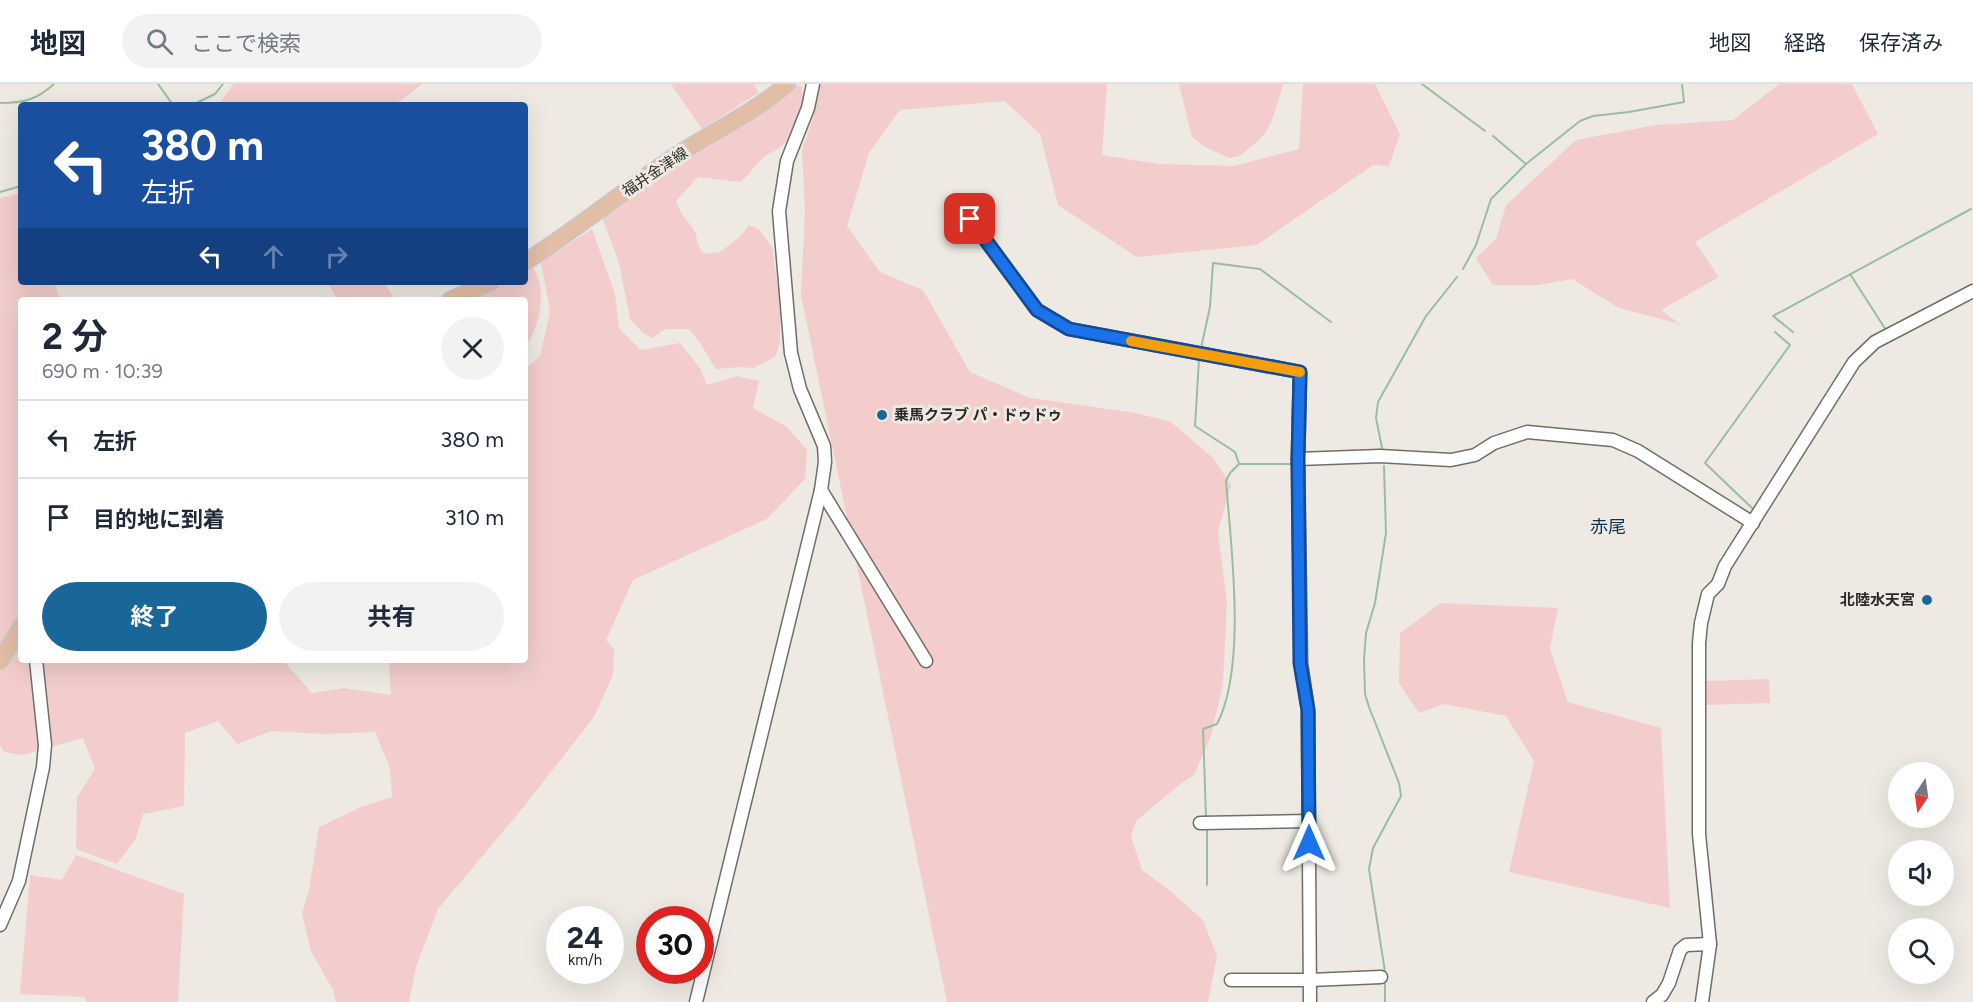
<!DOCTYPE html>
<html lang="ja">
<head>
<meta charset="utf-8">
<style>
  body { margin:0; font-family:Figtree,"Noto Sans JP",sans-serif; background:#f2f2f3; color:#1f2937; height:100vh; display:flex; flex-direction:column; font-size:22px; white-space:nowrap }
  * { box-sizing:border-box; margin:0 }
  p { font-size:20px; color:#747a83 }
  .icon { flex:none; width:33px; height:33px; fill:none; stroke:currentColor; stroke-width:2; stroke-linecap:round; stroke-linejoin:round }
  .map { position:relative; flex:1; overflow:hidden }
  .details { position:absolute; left:18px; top:213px; width:510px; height:366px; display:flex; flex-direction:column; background:#fff; border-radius:6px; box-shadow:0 6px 24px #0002 }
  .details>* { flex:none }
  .guide { position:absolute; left:18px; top:18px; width:510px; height:183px; border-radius:6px; box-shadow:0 6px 24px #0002; background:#1a4fa0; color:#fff; overflow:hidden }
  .needle { width:39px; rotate:193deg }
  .fabs { position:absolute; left:1888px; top:678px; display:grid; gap:12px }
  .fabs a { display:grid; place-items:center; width:66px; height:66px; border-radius:50%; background:#fff; box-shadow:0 6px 24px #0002; font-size:30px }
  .speed { position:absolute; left:546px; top:822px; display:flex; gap:12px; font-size:30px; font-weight:700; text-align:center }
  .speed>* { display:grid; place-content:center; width:78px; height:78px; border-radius:50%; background:#fff; box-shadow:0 6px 24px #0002; line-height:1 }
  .speed small { font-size:15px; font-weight:400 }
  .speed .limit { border:9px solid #d22; background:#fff; color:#111 }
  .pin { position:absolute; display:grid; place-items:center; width:51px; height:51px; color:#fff; margin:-26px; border-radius:12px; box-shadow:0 3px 9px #0006 }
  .me { position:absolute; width:66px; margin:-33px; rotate:0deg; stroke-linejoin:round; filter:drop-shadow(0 0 4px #0008) }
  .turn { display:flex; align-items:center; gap:21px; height:126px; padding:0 24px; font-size:27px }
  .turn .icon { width:78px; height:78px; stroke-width:2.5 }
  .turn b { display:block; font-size:42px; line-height:51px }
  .lanes { display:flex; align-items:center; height:57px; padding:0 24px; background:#0003; justify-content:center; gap:30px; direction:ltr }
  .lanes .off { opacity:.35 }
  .round { display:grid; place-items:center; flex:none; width:63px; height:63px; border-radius:32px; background:#f2f2f3 }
  .summary { display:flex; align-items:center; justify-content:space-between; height:102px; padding:0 24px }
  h1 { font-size:36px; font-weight:700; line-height:45px }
  .cta { display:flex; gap:12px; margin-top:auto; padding:12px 24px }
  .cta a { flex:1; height:69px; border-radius:36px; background:#196799; color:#fff; font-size:24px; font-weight:700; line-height:69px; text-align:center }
  .cta a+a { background:#f2f2f3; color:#1f2937 }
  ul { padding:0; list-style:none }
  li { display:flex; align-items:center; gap:18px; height:78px; padding:0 24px; border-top:2px solid #e0e1e3 }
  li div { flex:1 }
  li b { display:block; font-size:22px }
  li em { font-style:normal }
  header { display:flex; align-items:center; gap:36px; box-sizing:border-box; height:84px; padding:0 30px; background:#fff; border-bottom:2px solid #e0e1e3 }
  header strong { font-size:28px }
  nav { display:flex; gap:33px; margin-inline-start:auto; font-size:21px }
  .search { width:420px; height:54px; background:#f2f2f3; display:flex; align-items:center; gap:15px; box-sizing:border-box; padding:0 21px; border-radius:33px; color:#747a83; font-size:22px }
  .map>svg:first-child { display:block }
</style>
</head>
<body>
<header>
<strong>地図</strong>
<div class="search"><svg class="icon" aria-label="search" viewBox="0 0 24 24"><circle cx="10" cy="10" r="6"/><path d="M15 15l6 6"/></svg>ここで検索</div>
<nav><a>地図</a><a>経路</a><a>保存済み</a></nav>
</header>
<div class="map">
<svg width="1973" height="918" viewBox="0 0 1973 918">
  <rect width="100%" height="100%" fill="#eeeae3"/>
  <g fill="#f2cdcb">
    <polygon points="233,0 422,0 402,16 387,21 213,21 221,18"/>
    <polygon points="671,0 754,0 758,9 702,45"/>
    <polygon points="820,0 1107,0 1102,71 1159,80 1234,82 1299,65 1303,0 1375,0 1400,50 1389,82 1373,81 1257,161 1137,173 1058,121 1040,50 1005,17 900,26 869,69 847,142 880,188 923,206 970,288 1030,314 1136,329 1171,338 1213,374 1231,401 1218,448 1227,518 1223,600 1211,652 1194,691 1179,701 1136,737 1131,752 1142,786 1168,805 1203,836 1217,872 1208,918 947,918 801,211 805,127 802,66 812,37"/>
    <path d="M 1179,0 L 1283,0 L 1283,2 C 1277,19 1273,43 1259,56 C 1253,62 1246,66 1240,72 L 1229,74 L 1203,62 L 1192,53 Z"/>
    <polygon points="1779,0 1852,0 1878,50 1695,158 1719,193 1661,226 1680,240 1619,224 1572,195 1538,201 1493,201 1476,174 1496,155 1506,121 1576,56 1656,41 1733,36"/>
    <path d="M 794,1 L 801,1 C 808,21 795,52 779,64 C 774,68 767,70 763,74 C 754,82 749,91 740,98 L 698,93 L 676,117 C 682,133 683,130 692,143 C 699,152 694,159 705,170 L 720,168 L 741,152 L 749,141 L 759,146 L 772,163 L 780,219 L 780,259 L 775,273 L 753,284 L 740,283 L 716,285 C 706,271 701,256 688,245 L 666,245 L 652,254 L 643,249 L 630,235 L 619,179 L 602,133 L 654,94 L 783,11 Z"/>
    <polygon points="21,109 21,198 54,198 60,216 21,216 21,576 283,576 312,609 344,604 391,611 389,576 525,576 525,285 540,272 550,228 541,178 592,145 615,210 619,244 641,266 680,259 700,284 707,301 737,292 759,297 753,324 787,343 807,366 805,395 767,435 633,496 606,556 614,565 613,591 594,633 522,725 438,825 416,883 409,918 336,918 333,906 311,867 302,830 309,806 319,743 361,723 392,713 390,684 375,648 324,650 272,647 237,660 218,637 185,649 184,722 143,730 136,754 117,780 76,765 77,713 95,685 83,654 22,671 4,668 0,661 0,114"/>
    <path d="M 532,183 C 549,204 539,244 525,264 L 525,216 L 468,216 L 507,198 L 525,198 L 525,187 Z"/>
    <polygon points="327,198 384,198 395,216 338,216"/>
    <polygon points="1441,519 1558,524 1550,564 1568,618 1661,644 1670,824 1509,788 1534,677 1506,632 1444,620 1419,629 1399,599 1400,549"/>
    <polygon points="1769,595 1770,619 1706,621 1706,597"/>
    <polygon points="76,771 184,810 178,918 86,918 85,913 20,910 30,791 62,796"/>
  </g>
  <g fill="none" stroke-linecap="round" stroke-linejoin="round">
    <g stroke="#9abd9e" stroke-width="2">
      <polyline points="158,0 173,21"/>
      <polyline points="1422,0 1485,47"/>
      <path d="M 0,19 C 24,19 36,16 54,0"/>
      <polyline points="192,21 215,10 223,0"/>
      <polyline points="1493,52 1526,80 1580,37 1593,32 1629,28 1684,18 1682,0"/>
      <polyline points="0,108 21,102"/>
      <polyline points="1463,185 1476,161 1491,115 1526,80"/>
      <polyline points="1850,190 1886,246"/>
      <polyline points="1793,248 1773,232 1971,125"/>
      <polyline points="1201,264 1210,223 1213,179 1260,185 1331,238"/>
      <path d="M 1199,275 L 1195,342 L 1235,368 L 1239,380 L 1230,389 L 1226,397 C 1231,463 1247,582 1217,640 L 1203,645 L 1206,733"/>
      <polyline points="1382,364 1376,334 1378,318 1426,232 1457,193"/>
      <polyline points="1239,380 1293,380"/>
      <polyline points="1384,382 1386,449 1375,519 1366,549 1364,576 1365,610 1369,623 1399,699 1401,712 1373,764 1369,785 1385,888"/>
      <polyline points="1754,426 1705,379 1790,261 1775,248"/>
      <polyline points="1207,801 1207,747"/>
      <polyline points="1385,918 1385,899"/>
    </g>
    <defs>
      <g id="minor">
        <polyline points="957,117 1037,226 1069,245 1300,288 1298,375 1301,579 1308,626 1310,918"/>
        <polyline points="1298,375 1380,372 1451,376 1475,371 1494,359 1527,348 1613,356 1638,367 1753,439"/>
        <polyline points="821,406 926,577"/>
        <polyline points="1200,739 1309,737"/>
        <polyline points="0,841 19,797 43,683 45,661 36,576"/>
        <polyline points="1231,896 1310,896 1381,893"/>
        <polyline points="696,918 821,406 825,378 824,362 800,305 791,269 779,127 787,77 808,24 813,0"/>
        <polyline points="1653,918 1662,911 1669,899 1680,866 1686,861 1710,860"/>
        <polyline points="1702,918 1710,860 1699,750 1699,559 1701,539 1708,510 1718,500 1725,482 1854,278 1875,258 1973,207"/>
      </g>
      <g id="major">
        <path d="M 525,178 C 577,145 624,106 675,72 C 712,48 753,29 787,0"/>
        <polyline points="450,216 491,198"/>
        <polyline points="0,577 21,543"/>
      </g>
    </defs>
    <use href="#minor" stroke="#716e68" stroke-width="15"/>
    <use href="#major" stroke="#c8c8c7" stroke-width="18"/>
    <use href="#minor" stroke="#fff" stroke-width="12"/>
    <use href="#major" stroke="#e3bea6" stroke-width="15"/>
  </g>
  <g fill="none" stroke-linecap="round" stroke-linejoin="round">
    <defs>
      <polyline id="route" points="970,135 1037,226 1069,245 1300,288 1298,375 1300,579 1308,626 1309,759"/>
    </defs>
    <use href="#route" stroke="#114b97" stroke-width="15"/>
    <use href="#route" stroke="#1a73e8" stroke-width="10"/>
    <polyline stroke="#f59e0b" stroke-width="10" points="1131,257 1300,288"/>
  </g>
  <g fill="#196799" stroke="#eeeae3" stroke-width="2">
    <circle cx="882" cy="331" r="6"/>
    <circle cx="1927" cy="516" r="6"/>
  </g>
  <g text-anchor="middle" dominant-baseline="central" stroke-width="6" stroke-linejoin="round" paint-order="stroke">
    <g font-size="15" fill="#2c2b29" stroke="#eeeae3">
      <text transform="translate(655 88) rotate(-34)">福井金津線</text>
    </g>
    <g font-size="15" font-weight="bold" fill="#2c2b29" stroke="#eeeae3" text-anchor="start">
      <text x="894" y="331">乗馬クラブ パ・ドゥドゥ</text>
      <text x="1915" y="516" text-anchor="end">北陸水天宮</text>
    </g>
    <g font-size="18" fill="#10334c" stroke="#eeeae3">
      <text x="1608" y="443">赤尾</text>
    </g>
  </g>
</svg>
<div class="fabs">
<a><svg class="needle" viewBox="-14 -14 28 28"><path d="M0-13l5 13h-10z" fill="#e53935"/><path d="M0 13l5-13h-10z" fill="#747a83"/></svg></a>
<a><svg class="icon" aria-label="sound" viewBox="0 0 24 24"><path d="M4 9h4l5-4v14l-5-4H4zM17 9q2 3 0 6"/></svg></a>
<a><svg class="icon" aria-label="search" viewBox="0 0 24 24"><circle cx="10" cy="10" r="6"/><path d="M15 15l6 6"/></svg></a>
</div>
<div class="speed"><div>24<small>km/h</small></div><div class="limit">30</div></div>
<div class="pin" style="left:970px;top:135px;background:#d93025"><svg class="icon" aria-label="arrive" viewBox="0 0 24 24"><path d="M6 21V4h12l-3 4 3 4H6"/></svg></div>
<svg class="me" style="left:1309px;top:759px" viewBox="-20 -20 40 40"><path d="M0-17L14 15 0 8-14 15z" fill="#1a73e8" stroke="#fff" stroke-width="4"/></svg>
<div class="guide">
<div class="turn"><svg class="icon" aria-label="left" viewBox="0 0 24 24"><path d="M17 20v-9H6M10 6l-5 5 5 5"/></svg><div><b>380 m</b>左折</div></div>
<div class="lanes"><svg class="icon" aria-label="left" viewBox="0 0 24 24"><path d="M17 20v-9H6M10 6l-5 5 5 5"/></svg><svg class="icon off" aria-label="ahead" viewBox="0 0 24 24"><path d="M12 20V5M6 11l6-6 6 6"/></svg><svg class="icon off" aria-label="right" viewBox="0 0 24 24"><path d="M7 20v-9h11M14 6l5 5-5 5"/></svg></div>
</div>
<section class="details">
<div class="summary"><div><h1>2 分</h1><p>690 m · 10:39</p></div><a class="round"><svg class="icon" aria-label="close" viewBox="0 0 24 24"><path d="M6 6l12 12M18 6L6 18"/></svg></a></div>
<ul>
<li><svg class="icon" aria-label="left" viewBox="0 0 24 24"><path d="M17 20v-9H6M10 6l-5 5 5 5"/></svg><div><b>左折</b></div><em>380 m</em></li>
<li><svg class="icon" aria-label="arrive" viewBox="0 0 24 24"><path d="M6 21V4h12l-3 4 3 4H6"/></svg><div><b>目的地に到着</b></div><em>310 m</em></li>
</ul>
<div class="cta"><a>終了</a><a>共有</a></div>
</section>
</div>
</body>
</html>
